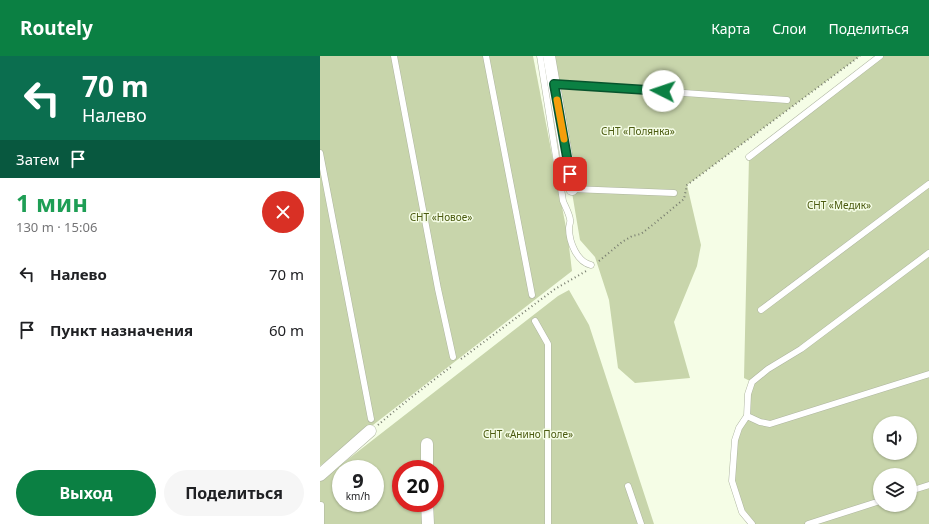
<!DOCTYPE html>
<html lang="ru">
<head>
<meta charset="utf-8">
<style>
  body { margin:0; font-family:"Noto Sans",sans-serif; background:#f6f6f6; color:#202124; height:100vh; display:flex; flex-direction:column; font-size:15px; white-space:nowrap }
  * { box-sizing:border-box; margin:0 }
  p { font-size:13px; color:#757577 }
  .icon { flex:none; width:22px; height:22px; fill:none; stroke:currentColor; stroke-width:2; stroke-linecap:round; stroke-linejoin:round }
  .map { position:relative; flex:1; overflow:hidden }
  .details { display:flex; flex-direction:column; background:#fff; width:320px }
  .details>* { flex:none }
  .top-card { background:#0b6e4f; color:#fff; overflow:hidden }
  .controls { position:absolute; left:553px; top:360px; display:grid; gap:8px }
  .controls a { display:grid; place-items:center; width:44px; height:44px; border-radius:50%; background:#fff; box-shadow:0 1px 3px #0004; font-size:20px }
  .speed { position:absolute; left:12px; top:404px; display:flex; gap:8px; font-size:20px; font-weight:700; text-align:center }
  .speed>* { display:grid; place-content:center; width:52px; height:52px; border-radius:50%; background:#fff; box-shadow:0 1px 3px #0004; line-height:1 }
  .speed small { font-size:10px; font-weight:400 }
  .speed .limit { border:6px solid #d22; background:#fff; color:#111 }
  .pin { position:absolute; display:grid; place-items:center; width:34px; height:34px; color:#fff; margin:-17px; border-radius:8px; box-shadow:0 2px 6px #0006 }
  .me { position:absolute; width:44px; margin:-22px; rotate:274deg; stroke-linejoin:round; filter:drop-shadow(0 0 3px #0008) }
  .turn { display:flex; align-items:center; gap:14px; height:84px; padding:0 16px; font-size:18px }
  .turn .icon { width:52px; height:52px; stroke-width:2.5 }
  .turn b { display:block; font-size:28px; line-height:34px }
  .then { display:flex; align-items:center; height:38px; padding:0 16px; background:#0003; gap:8px; font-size:15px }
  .round { display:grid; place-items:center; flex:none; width:42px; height:42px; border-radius:21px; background:#f6f6f6 }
  .overview { display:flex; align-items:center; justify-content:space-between; height:68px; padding:0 16px }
  h1 { font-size:24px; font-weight:700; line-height:30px; color:#1e9e55 }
  .action { display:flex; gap:8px; margin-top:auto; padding:8px 16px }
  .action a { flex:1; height:46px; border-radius:24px; background:#0b8043; color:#fff; font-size:16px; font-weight:700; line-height:46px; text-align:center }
  .action a+a { background:#f6f6f6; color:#202124 }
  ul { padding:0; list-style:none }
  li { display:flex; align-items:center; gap:12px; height:56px; padding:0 16px }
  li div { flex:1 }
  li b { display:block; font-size:15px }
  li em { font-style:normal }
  header { display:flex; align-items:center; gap:24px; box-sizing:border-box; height:56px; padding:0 20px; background:#0b8043; color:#fff }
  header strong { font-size:19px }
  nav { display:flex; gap:22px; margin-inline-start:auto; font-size:14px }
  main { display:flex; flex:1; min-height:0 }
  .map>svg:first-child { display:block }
</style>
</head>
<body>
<header>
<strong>Routely</strong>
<nav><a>Карта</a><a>Слои</a><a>Поделиться</a></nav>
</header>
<main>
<section class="details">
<div class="top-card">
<div class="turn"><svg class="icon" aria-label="left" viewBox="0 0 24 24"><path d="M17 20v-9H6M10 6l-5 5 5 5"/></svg><div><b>70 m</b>Налево</div></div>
<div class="then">Затем<svg class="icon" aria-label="arrive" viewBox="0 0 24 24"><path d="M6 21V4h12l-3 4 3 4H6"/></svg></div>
</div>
<div class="overview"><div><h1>1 мин</h1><p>130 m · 15:06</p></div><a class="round" style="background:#d93025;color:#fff"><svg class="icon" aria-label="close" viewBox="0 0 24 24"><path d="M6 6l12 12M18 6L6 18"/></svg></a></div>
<ul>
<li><svg class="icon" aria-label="left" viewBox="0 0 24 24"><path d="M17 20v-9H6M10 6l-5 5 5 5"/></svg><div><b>Налево</b></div><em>70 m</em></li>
<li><svg class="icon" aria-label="arrive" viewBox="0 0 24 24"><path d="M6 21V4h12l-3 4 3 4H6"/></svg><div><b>Пункт назначения</b></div><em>60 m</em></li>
</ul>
<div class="action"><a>Выход</a><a>Поделиться</a></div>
</section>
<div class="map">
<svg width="609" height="468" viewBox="0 0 609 468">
  <rect width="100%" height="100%" fill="#f5fde6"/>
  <g fill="#c8d5ab" fill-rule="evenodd">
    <polygon points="0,0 213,0 248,182 252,215 0,410"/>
    <polygon points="229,0 540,0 367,129 381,189 377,210 354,266 370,322 315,327 298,312 289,244 275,201 260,184"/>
    <path d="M 560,0 L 609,0 L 609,468 L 432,468 L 422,456 L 412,425 L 415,384 L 427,360 L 432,326 L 424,322 L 429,101 ZM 560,367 L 590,367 L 590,397 L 560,397 ZM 560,419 L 590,419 L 590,449 L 560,449 Z"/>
    <path d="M 249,234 L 269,269 L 334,468 L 0,468 L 0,425 L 238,240 ZM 21,413 L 55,413 L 55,447 L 21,447 ZM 81,413 L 115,413 L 115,447 L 81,447 Z"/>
  </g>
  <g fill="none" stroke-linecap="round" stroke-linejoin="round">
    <defs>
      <g id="service">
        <polyline points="74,0 118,233 133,301"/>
        <polyline points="166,0 212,239"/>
        <path d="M 220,0 L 243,145 C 245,150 249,157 250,163 C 251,166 249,169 249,172 C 249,186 257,206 271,209"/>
        <polyline points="234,28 467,44"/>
        <polyline points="0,97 51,363"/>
        <polyline points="429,101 560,0"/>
        <polyline points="252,133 354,137"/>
        <polyline points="441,254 609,128"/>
        <polyline points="215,265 228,288 228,468"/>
        <polyline points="427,360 440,366 450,368 609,318"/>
        <polyline points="308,430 321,468"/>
        <polyline points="590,435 609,429"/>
        <polyline points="1,449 1,468"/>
        <polyline points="432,468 422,456 412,425 415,384 419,372 427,360 428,338 432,326 448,313 481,293 609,197"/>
        <polyline points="488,468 560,445"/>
      </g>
      <g id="minor">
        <polyline points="229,0 252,133"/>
        <polyline points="107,388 107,413"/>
        <polyline points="0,419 50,375"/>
        <polyline points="107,447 108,468"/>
      </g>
    </defs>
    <use href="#service" stroke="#aeb5a0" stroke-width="7"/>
    <use href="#minor" stroke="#aeb5a0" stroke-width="13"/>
    <g stroke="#777c6e" stroke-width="2" stroke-dasharray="1 3" stroke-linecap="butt">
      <polyline points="279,205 302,186 312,180 321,178 335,167 364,143 367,129 540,0"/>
      <polyline points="141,303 235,233 266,215"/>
      <path d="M 58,369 C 81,349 107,329 132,310"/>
    </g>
    <use href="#service" stroke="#fff" stroke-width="6"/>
    <use href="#minor" stroke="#fff" stroke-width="12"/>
  </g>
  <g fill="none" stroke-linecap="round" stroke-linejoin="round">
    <defs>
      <polyline id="route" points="250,118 234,28 343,35"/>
    </defs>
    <use href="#route" stroke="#07532c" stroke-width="10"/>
    <use href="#route" stroke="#0b8043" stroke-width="7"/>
    <polyline stroke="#f59e0b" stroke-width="7" points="237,44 244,83"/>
  </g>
  <g text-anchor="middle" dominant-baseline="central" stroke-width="3" stroke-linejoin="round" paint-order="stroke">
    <g font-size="10" fill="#4a5a0f" stroke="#f5fde6">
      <text x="318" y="75">СНТ «Полянка»</text>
      <text x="519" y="149">СНТ «Медик»</text>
      <text x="121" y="161">СНТ «Новое»</text>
      <text x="208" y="378">СНТ «Анино Поле»</text>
    </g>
  </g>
</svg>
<div class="controls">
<a><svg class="icon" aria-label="sound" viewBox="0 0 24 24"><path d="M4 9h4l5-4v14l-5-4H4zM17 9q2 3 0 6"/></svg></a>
<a><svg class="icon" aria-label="layers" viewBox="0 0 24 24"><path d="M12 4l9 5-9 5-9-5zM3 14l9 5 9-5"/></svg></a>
</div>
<div class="speed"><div>9<small>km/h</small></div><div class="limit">20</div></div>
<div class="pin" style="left:250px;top:118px;background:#d93025"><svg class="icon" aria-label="arrive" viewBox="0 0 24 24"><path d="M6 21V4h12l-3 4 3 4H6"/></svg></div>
<svg class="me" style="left:343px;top:35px" viewBox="-20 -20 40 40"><circle r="19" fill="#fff"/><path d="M0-13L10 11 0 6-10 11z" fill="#0b8043"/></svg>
</div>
</main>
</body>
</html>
